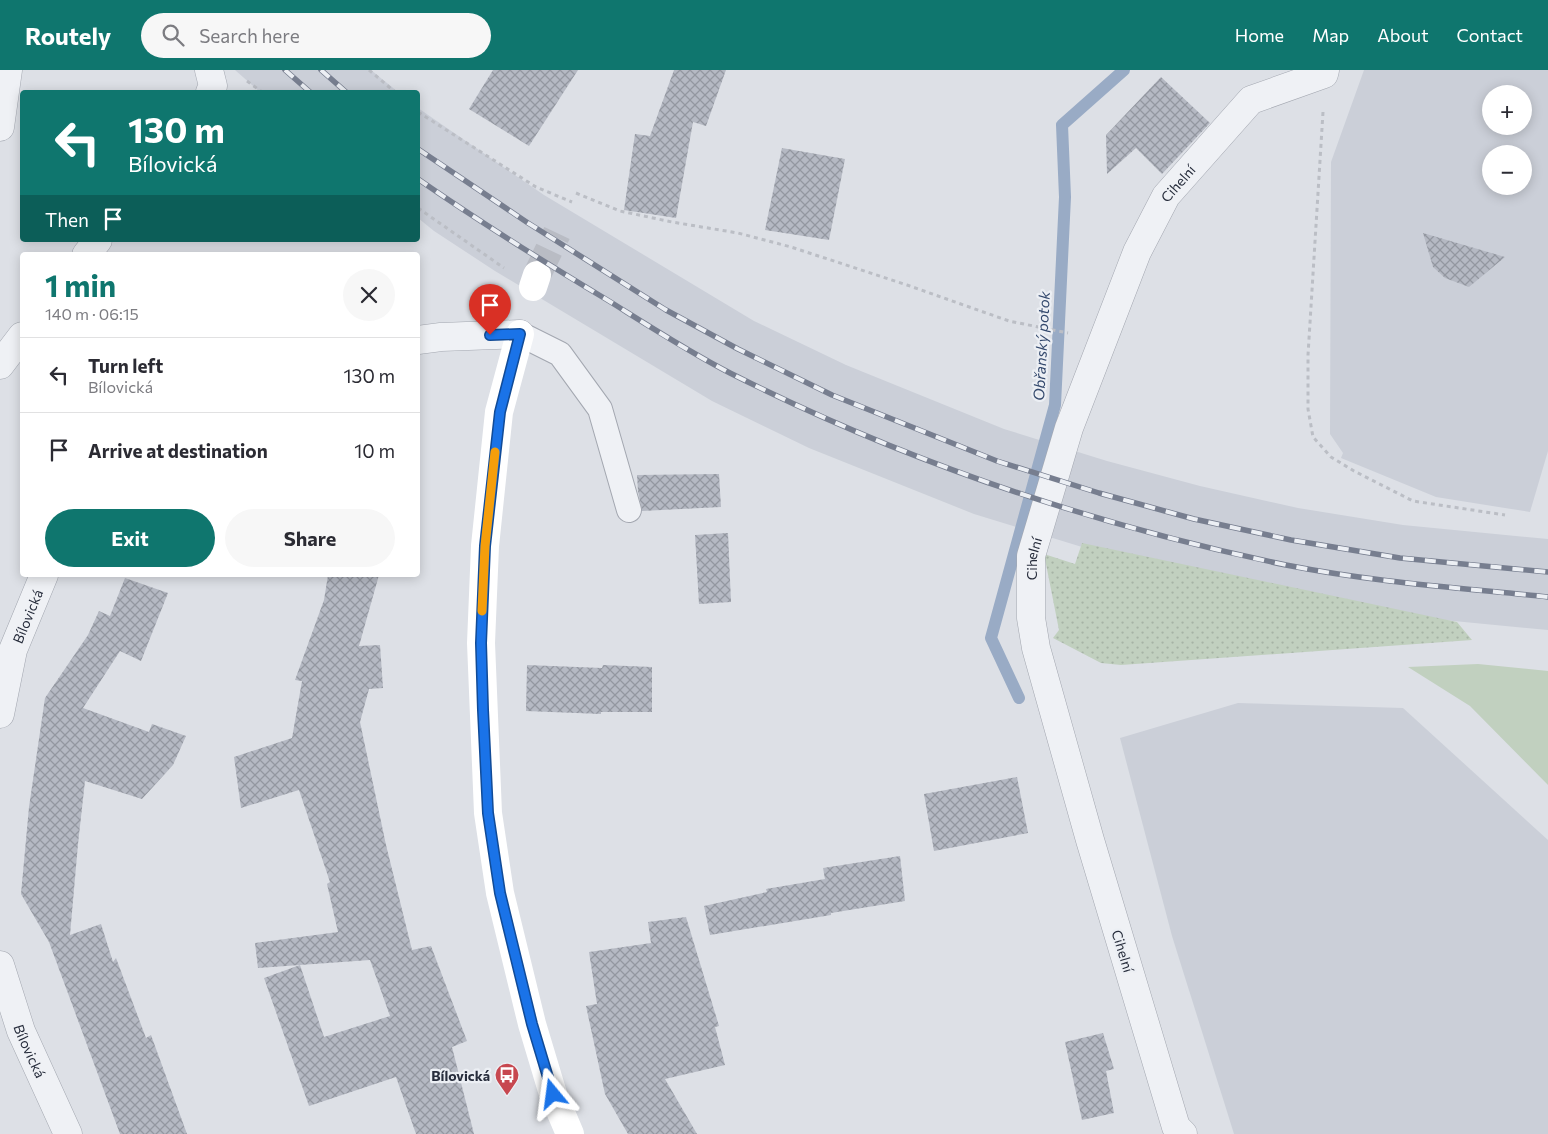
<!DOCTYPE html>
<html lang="en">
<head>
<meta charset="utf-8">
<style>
  body { margin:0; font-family:Commissioner,sans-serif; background:#f7f7f7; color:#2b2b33; height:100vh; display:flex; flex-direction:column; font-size:19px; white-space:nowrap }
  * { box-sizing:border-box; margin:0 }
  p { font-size:16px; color:#7c7c81 }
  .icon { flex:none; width:28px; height:28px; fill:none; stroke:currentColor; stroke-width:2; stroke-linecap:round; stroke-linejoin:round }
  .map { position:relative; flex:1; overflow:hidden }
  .details { position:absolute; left:20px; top:182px; width:400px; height:325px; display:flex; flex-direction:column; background:#fff; border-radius:5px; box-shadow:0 2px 12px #0003 }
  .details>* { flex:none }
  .hud { position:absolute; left:20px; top:20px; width:400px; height:152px; border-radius:5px; box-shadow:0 2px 12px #0003; background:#0f766e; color:#fff; overflow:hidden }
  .controls { position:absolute; left:1482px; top:15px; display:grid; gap:10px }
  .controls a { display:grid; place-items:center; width:50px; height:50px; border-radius:50%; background:#fff; box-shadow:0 2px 12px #0003; font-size:25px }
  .pin { position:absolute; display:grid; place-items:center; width:42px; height:42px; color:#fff; margin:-51px -21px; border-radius:50% 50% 50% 0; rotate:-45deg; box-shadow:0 0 5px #0007 }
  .pin .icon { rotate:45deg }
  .me { position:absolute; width:55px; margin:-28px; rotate:344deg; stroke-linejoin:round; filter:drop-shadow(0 0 4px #0008) }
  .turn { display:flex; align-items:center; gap:18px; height:105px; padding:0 25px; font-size:22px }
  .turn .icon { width:65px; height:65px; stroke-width:2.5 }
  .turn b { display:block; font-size:35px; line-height:42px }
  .then { display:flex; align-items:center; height:48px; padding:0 25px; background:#0003; gap:10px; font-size:19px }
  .round { display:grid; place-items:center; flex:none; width:52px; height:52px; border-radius:26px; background:#f7f7f7 }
  .headline { display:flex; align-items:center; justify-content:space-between; height:85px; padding:0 25px }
  h1 { font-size:30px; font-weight:700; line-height:38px; color:#0f766e }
  .cta { display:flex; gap:10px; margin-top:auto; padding:10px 25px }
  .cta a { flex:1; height:58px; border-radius:30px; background:#0f766e; color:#fff; font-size:20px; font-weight:700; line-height:58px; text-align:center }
  .cta a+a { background:#f7f7f7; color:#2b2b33 }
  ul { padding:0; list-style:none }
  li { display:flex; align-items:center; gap:15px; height:75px; padding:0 25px; border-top:1px solid #e1e1e2 }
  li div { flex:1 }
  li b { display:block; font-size:19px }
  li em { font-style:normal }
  header { display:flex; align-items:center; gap:30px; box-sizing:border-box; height:70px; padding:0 25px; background:#0f766e; color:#fff }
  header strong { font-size:24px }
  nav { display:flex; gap:28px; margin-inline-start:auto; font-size:18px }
  .search { width:350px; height:45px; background:#f7f7f7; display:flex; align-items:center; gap:12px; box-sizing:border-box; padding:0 18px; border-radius:28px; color:#7c7c81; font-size:19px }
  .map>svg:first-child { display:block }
</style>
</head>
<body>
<header>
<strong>Routely</strong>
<div class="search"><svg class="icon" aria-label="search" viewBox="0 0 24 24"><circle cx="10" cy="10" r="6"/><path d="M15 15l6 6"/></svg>Search here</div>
<nav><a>Home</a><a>Map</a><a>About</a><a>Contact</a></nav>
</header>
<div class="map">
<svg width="1548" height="1064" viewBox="0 0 1548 1064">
  <defs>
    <pattern id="grass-dots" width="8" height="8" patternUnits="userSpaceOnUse" patternTransform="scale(1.25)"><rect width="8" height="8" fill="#c1d0bf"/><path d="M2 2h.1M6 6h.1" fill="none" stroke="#a6b3a5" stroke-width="1.8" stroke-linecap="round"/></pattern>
    <pattern id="building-cross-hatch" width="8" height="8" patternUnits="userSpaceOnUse" patternTransform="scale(1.25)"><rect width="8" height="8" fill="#b5b9c3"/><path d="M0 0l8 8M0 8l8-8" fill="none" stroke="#9397a0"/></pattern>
  </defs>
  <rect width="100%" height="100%" fill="#dde0e6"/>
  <g fill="#cbcfd8" fill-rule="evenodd">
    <polygon points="235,0 371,0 398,22 260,22"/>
    <path d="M 1364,0 L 1548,0 L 1548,381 L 1530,442 L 1436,427 L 1341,388 L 1343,383 L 1330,364 L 1331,92 ZM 1491,24 L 1524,24 L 1524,56 L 1491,56 ZM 1491,84 L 1524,84 L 1524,116 L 1491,116 Z"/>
    <polygon points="418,38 544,125 754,251 846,295 1004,359 1107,391 1200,416 1298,438 1403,455 1548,469 1548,560 1392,545 1082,477 974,444 809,378 712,331 495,201 434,161 418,148"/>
    <polygon points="1238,633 1403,638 1548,770 1548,1064 1234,1064 1172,866 1120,668"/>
  </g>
  <polygon fill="url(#grass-dots)" points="1082,473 1457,552 1472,570 1121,595 1101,593 1053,568 1059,560 1044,484 1075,494"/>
  <polygon fill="#c1d0bf" points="1478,594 1548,601 1548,715 1470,636 1408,597"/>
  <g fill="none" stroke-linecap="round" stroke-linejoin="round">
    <polyline stroke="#99abc5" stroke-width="12" points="1019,628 991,568 1055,335 1065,127 1062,55 1124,0"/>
  </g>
  <g fill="url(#building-cross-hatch)">
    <polygon points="493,0 578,0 529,76 469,39"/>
    <polygon points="674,0 726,0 706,56 693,52 676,148 624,140 635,64 650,66"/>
    <polygon points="1161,7 1210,53 1162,104 1136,78 1107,104 1106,65"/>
    <polygon points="782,78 845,89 829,170 765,160"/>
    <polygon points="1423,163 1505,187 1469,217 1445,208 1433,197"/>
    <polygon points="719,404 721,437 642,441 638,421 637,405"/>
    <polygon points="728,463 731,532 699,534 695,465"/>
    <polygon points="328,505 379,505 359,576 380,575 383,618 369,619 360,652 386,775 412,880 431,876 467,971 452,977 474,1064 416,1064 396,1007 309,1036 264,908 300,895 324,967 390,946 370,890 258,898 255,873 338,862 327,814 330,812 299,720 241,738 234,687 292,668 302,611 295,610 324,530"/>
    <polygon points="125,508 168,523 141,591 120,581 83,638 149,662 152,654 186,666 173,695 142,729 85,711 78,774 70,865 101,854 113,892 116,888 146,968 151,965 187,1064 120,1064 49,872 21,824 29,737 45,628 88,565 99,541 110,546"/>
    <polygon points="527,595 602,598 603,595 652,597 652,642 601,642 601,644 526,641"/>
    <polygon points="1017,707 1028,763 934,781 924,724"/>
    <polygon points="900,786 905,831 831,843 831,845 710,865 704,836 767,822 766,819 825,809 823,798"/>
    <polygon points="686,847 719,956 715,957 725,995 665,1009 697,1064 628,1064 605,1024 586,936 597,934 589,882 651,873 648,852"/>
    <polygon points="1103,963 1114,999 1106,1001 1114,1043 1082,1050 1065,972"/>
  </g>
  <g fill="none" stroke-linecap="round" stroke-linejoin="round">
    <polyline stroke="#b9bcc4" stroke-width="28" stroke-dasharray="28 14" stroke-linecap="butt" points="537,205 557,163"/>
    <defs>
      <polyline id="lane" points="520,264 560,284 600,339 629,440"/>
      <g id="street">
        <polyline points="209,0 213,16 210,22"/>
        <polyline points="0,57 8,0"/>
        <polyline points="86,185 98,170"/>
        <polyline points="418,270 441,267 520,264"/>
        <polyline points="0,295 22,266"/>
        <path id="s1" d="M 0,644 L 13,580 L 44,505"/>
        <path id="s2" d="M 0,895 L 21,961 L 68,1064"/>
        <path id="s3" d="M 1183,1064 L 1176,1057 L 1090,770 L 1036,578 L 1031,548 L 1031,486 L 1069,358 L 1137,182 L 1166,126 L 1251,30 L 1324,4 L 1325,0"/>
      </g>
    </defs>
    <use href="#lane" stroke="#a3a7b0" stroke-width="26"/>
    <use href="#street" stroke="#a3a7b0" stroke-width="29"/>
    <g stroke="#bbbec5" stroke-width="3" stroke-dasharray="4 4" stroke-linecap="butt">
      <polyline points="369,0 395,22"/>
      <polyline points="247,11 262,22"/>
      <polyline points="418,42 536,117 572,132"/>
      <polyline points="1323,42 1308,285 1308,339 1313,367 1331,387 1354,401 1413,431 1505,445"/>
      <polyline points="576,123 620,141 672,152 738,163 791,177 907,215 1009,251 1068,263"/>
      <polyline points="418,138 504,198"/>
    </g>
    <use href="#lane" stroke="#eff1f5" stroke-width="24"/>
    <use href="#street" stroke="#eff1f5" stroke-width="28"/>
    <g stroke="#fff" stroke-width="28">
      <polyline points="533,217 537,205"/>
      <polyline points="520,264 499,342 485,476 481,573 488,743 500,823 532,954 553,1024 570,1064"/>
    </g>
    <defs>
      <g id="rail">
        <polyline points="285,0 310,22"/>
        <polyline points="321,0 346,22"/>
        <polyline points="418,79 528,153 666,240 738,279 832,325 997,391 1099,423 1194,449 1291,470 1400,488 1548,502"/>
        <path d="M 418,109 C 480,152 544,192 609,231 C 649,256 689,282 730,303 C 906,392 1094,455 1286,495 C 1372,512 1461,518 1548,527"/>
      </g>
    </defs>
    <use href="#rail" stroke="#777e8f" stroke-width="5.5"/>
    <use href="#rail" stroke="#eceff4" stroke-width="4" stroke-dasharray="11" stroke-linecap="butt"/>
  </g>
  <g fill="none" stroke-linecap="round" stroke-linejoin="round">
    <defs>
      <polyline id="route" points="490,265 520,264 500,342 485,476 481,573 483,640 488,743 500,823 532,954 553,1024"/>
    </defs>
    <use href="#route" stroke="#114b97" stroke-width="12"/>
    <use href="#route" stroke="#1a73e8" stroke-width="9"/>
    <polyline stroke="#f59e0b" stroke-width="9" points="482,541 485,476 495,382"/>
  </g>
  <defs>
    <symbol id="bus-pin" viewBox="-11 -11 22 30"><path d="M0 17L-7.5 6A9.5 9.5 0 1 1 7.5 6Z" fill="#c7474f" stroke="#eceff4"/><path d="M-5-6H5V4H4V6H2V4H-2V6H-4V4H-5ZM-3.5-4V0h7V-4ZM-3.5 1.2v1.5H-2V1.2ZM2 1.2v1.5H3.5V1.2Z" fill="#fff"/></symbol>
  </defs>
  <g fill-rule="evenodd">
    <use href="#bus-pin" x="493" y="991" width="28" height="38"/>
  </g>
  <g text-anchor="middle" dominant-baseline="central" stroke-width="4.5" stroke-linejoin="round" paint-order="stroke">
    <g font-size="14" fill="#272d3c" stroke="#eceff4">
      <text stroke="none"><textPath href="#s3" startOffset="1004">Cihelní</textPath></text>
      <text stroke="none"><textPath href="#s3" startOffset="599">Cihelní</textPath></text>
      <text stroke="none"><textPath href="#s1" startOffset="102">Bílovická</textPath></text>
      <text transform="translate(1123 881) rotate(73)">Cihelní</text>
      <text stroke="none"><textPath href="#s2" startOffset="91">Bílovická</textPath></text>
    </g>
    <g font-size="14" font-weight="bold" fill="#272d3c" stroke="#eceff4" text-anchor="end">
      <text x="490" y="1005">Bílovická</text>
    </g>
    <g font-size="15" font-style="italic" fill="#34496d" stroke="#eceff4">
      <text transform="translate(1041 276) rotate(-87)">Obřanský potok</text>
    </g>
  </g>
</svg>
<div class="controls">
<a>+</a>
<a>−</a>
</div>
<div class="pin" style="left:490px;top:265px;background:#d93025"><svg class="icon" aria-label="arrive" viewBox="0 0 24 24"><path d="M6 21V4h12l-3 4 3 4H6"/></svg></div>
<svg class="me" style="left:553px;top:1024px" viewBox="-20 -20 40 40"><path d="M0-17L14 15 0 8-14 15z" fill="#1a73e8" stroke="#fff" stroke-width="4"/></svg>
<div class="hud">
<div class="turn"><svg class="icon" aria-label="left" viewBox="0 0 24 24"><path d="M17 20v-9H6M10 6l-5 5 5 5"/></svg><div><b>130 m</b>Bílovická</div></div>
<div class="then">Then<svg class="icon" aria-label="arrive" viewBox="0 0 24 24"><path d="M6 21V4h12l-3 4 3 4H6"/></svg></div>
</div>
<section class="details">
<div class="headline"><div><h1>1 min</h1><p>140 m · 06:15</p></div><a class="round"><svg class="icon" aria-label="close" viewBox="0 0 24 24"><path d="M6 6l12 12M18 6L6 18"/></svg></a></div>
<ul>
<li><svg class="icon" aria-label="left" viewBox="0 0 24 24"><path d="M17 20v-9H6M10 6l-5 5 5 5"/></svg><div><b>Turn left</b><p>Bílovická</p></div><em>130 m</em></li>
<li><svg class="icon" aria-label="arrive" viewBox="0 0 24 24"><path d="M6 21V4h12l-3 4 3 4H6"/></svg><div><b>Arrive at destination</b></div><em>10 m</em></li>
</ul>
<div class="cta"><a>Exit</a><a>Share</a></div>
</section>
</div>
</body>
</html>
